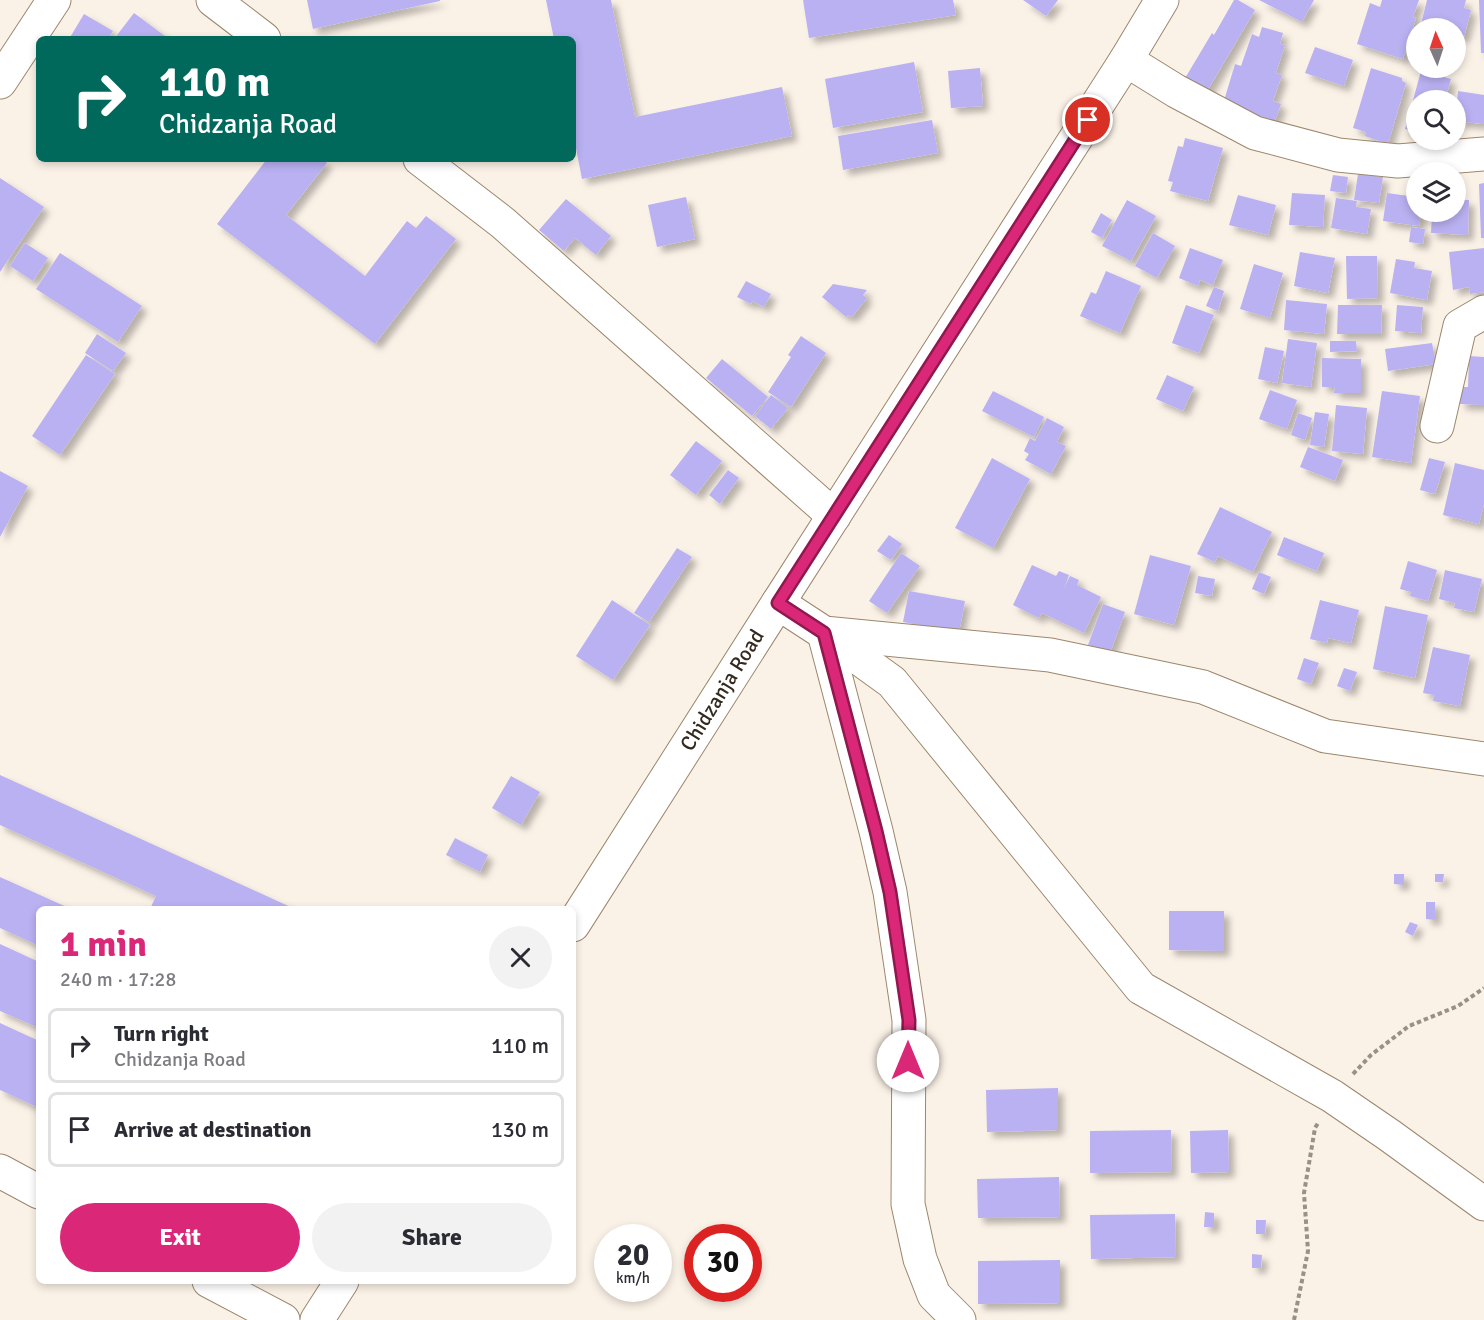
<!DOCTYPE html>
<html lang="en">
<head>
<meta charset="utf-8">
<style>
  body { margin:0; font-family:Signika,sans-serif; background:#f2f2f3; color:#2b2b33; height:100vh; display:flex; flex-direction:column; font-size:22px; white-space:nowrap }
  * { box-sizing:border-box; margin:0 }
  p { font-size:20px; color:#7c7c81 }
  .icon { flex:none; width:33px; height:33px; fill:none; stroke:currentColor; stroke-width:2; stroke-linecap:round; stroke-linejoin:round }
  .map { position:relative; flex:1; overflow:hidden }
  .sheet { position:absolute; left:36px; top:906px; width:540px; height:378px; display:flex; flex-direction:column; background:#fff; border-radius:9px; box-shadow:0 3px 9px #0003 }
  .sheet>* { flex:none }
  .banner { position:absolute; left:36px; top:36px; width:540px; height:126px; border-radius:9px; box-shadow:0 3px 9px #0003; background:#00695c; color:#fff; overflow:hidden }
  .needle { width:39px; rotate:357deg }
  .tools { position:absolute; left:1406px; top:18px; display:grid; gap:12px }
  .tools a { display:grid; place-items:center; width:60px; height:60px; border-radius:50%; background:#fff; box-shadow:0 3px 9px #0003; font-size:30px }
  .speed { position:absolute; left:594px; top:1224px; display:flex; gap:12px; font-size:30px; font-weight:700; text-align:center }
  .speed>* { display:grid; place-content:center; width:78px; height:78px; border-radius:50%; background:#fff; box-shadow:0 3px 9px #0003; line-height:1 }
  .speed small { font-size:15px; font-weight:400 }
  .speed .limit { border:9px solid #d22; background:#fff; color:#111 }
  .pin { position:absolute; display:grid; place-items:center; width:51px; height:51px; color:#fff; margin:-26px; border:3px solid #fff; border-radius:50%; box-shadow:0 2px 6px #0007 }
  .me { position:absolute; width:66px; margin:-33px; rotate:0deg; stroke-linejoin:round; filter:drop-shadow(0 0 4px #0008) }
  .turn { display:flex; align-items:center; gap:21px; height:126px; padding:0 24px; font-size:27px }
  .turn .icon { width:78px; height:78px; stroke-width:2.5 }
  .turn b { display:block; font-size:42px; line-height:51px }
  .round { display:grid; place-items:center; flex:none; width:63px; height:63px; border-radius:32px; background:#f2f2f3 }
  .overview { display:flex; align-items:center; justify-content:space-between; height:102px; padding:0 24px }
  h1 { font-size:36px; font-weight:700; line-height:45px; color:#db2777 }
  .primary-button { display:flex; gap:12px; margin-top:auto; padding:12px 24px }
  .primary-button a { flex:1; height:69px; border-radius:36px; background:#db2777; color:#fff; font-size:24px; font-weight:700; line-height:69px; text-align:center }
  .primary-button a+a { background:#f2f2f3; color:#2b2b33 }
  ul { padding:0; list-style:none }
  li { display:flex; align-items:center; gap:18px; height:75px; margin:0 12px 9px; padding:0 12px; border:3px solid #e1e1e2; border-radius:9px }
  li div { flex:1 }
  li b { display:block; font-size:22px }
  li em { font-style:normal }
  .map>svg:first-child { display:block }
</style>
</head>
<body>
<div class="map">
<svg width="1484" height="1320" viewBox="0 0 1484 1320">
  <defs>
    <filter id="shadow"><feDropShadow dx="5.5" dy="5.5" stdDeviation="3" flood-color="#0004"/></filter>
  </defs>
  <rect width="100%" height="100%" fill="#fbf2e7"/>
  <g fill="#bab1f2" filter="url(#shadow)">
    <polygon points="307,0 440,0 440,1 313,29"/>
    <polygon points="546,0 611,0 635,117 782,87 792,136 582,179 573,133 573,39 554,39"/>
    <polygon points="803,0 953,0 956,15 809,38"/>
    <polygon points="1023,0 1058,0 1046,16"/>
    <polygon points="1234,0 1238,0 1255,10 1203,98 1181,85 1212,33 1214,35"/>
    <polygon points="1259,0 1314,0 1302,22"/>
    <polygon points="1382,0 1419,0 1413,17 1416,18 1403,59 1357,44 1370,3 1380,7"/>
    <polygon points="1427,0 1466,0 1464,8 1471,10 1464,37 1455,36 1455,28 1420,28"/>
    <polygon points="1479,0 1484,0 1484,53 1481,53"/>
    <polygon points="134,13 169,39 114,39"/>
    <polygon points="84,14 113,31 108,39 69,39"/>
    <polygon points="1262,27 1283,33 1280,44 1285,45 1276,73 1282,75 1273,101 1281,104 1275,121 1223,104 1235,64 1241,66 1252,34 1259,37"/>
    <polygon points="1315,47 1353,60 1344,86 1305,73"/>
    <polygon points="914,62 923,112 833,128 825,79"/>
    <polygon points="980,68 983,106 951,108 948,71"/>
    <polygon points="1371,68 1402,78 1402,81 1406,83 1388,144 1365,136 1366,132 1353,128"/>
    <polygon points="1421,71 1451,79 1445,100 1416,100 1416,132 1405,129"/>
    <polygon points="1458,91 1484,95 1484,124 1455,121"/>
    <polygon points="932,120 938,153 843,170 838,136"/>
    <polygon points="1185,138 1223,148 1208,201 1170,191 1173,182 1168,181 1178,146 1183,147"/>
    <polygon points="267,159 322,159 327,163 286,215 365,276 407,221 416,228 426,216 456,239 375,344 217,224"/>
    <polygon points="1358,174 1383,177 1379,203 1354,200"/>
    <polygon points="1333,175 1348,177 1346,193 1330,191"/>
    <polygon points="0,178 44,207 0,272"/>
    <polygon points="1484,183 1484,238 1481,238 1479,184"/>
    <polygon points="1292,193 1325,195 1323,227 1289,225"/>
    <polygon points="1387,193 1416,197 1416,212 1421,212 1419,226 1383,221"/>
    <polygon points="1238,195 1276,205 1268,235 1229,225"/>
    <polygon points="686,197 695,239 657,247 648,205"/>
    <polygon points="1336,198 1357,201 1356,207 1371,209 1367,234 1331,228"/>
    <polygon points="566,199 611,236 596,255 575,238 564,251 539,230"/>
    <polygon points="1127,200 1156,216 1131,261 1102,246"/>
    <polygon points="1455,200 1469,200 1468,235 1431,233 1432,212 1455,212"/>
    <polygon points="1101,213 1112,220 1102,238 1091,232"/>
    <polygon points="1411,227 1425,229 1423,244 1409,242"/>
    <polygon points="1153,233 1175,246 1157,278 1135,266"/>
    <polygon points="25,243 48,258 33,281 10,266"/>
    <polygon points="1190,248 1223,260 1213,285 1200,280 1198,286 1179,278"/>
    <polygon points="1484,248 1484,292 1470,294 1469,287 1453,290 1449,252"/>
    <polygon points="1300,252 1335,258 1328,293 1294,286"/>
    <polygon points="60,253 142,306 118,342 36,289"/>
    <polygon points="1346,256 1377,256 1378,298 1347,299"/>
    <polygon points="1396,259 1415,262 1414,268 1432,271 1427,300 1390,293"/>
    <polygon points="1254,264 1283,273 1270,318 1240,309"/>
    <polygon points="1106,271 1141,286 1120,333 1080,316 1091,292 1096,294"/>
    <polygon points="746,281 771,294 764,307 752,301 751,304 737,297"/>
    <polygon points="833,284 867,290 863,295 867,298 852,317 848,315 846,317 822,297"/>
    <polygon points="1214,287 1224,291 1218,311 1206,306"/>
    <polygon points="1286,300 1327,304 1324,334 1284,330"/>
    <polygon points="1186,305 1214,315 1199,353 1172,343"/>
    <polygon points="1338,305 1382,305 1381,334 1337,334"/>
    <polygon points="1397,305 1423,307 1421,333 1395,331"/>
    <polygon points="97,334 126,353 113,371 85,353"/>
    <polygon points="801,336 826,353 791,407 768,392 791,357 788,355"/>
    <polygon points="1288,339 1317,343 1311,387 1282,383"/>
    <polygon points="1330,341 1356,341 1357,351 1330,352"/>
    <polygon points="1432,343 1436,364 1388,371 1385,349"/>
    <polygon points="1265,347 1284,351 1277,383 1258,379"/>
    <polygon points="86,355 115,374 60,455 32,436"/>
    <polygon points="1469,356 1484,357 1484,405 1460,404 1461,387 1468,387"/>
    <polygon points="1322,358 1361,359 1361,393 1334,393 1335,387 1322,387"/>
    <polygon points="722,359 768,397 752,416 706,378"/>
    <polygon points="1167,375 1194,387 1183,411 1156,399"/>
    <polygon points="1270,390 1297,400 1287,429 1259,419"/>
    <polygon points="993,391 1044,417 1034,437 982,411"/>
    <polygon points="1382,391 1420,396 1411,463 1372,457"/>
    <polygon points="771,395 788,408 771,429 755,416"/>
    <polygon points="1336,405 1367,408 1363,454 1332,451"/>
    <polygon points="1315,412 1329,414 1324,447 1310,445"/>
    <polygon points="1298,413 1312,418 1305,440 1291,435"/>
    <polygon points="1047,418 1064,427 1057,442 1066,446 1051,474 1025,460 1029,454 1024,451 1030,438 1035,441"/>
    <polygon points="696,441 722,461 696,495 670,475"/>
    <polygon points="1308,447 1343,460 1335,481 1300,467"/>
    <polygon points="992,458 1030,479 993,548 955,528"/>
    <polygon points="1429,458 1445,462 1435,494 1420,490"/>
    <polygon points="1455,463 1484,470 1484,504 1479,524 1443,515"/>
    <polygon points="728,470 739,478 720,504 709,495"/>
    <polygon points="0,471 28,486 0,537"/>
    <polygon points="1220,507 1272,532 1253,572 1218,556 1215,562 1197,554"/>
    <polygon points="889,535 902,544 891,560 877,551"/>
    <polygon points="1284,537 1324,553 1317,571 1277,555"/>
    <polygon points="677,548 692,557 649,622 634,613"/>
    <polygon points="901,553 920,566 887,613 869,601"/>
    <polygon points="1150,555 1191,566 1174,625 1134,614"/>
    <polygon points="1408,561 1437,570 1428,601 1410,596 1411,592 1400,589"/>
    <polygon points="1032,565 1056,576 1059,571 1069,575 1063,591 1070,576 1079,580 1077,585 1101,597 1084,633 1042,613 1039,618 1013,605"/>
    <polygon points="1445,570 1482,579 1474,612 1454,608 1455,603 1439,599"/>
    <polygon points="1259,572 1271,577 1264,594 1252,589"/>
    <polygon points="1198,576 1215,579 1212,596 1195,593"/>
    <polygon points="909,591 965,601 959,632 903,622"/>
    <polygon points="612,600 650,625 613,680 576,656"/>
    <polygon points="1320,600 1359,610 1351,643 1328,638 1327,643 1310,639"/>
    <polygon points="1103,604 1125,612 1110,653 1088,645"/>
    <polygon points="1385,606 1428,615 1415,678 1373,669"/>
    <polygon points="1433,647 1470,655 1460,706 1433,701 1434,695 1423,693"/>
    <polygon points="1304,658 1319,663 1311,684 1297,679"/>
    <polygon points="1344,668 1357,672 1350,691 1337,686"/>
    <polygon points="0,775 295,909 150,909 156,896 0,825"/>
    <polygon points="511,776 540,792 521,825 492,808"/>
    <polygon points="455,838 488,855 480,872 446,855"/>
    <polygon points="1394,874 1404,874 1404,885 1394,884"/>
    <polygon points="1435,874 1444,874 1443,882 1435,882"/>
    <polygon points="0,877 71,909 39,909 39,946 0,928"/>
    <polygon points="1426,902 1435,902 1435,920 1426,919"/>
    <polygon points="1169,911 1224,911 1224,951 1169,950"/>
    <polygon points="1410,922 1418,925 1413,936 1405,932"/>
    <polygon points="0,944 39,962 39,1028 0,1011"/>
    <polygon points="0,1023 39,1041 39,1108 0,1090"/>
    <polygon points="1058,1088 1058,1130 987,1132 986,1090"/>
    <polygon points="1171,1130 1172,1172 1090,1173 1090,1131"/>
    <polygon points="1228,1130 1229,1172 1191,1173 1190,1131"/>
    <polygon points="1059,1177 1060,1217 978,1218 977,1179"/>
    <polygon points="1205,1212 1214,1213 1214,1227 1204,1227"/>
    <polygon points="1175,1214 1176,1257 1091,1259 1090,1215"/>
    <polygon points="1256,1220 1266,1220 1265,1234 1256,1234"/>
    <polygon points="1252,1254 1262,1255 1261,1268 1252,1268"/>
    <polygon points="1060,1260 1060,1303 978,1304 978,1261"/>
  </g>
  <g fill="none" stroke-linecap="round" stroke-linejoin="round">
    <defs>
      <g id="minor">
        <polyline points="213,0 264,39"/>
        <polyline points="1126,60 1176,91 1255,133 1338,155 1398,161 1484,154"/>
        <polyline points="0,82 54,0"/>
        <polyline points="420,159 503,223 834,516"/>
        <polyline points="1437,426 1460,326 1484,312"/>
        <polyline points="778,603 824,633 1050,655 1203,687 1325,736 1484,759"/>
        <polyline points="824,633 892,682 1141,988 1332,1096 1389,1135 1484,1204"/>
        <polyline points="824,633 876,831 890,892 909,1020 908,1204 920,1259 934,1295 959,1320"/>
        <polyline points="573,925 778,603 1126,60 1162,0"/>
        <polyline points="0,1171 39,1192"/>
        <polyline points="209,1281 283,1320"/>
        <polyline points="317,1320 342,1281"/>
      </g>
    </defs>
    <use href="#minor" stroke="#9c876d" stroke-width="35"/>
    <g stroke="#9a9186" stroke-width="4" stroke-dasharray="4.5 3" stroke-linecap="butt">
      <polyline points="1353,1074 1371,1055 1409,1026 1458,1006 1484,988"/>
      <polyline points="1294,1320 1308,1251 1304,1193 1315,1128 1318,1123"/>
    </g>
    <use href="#minor" stroke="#fff" stroke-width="33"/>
  </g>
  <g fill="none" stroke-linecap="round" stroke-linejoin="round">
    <defs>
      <polyline id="route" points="908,1061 909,1020 890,892 876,831 824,633 778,603 1088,120"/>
    </defs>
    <use href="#route" stroke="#8e194d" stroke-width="15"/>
    <use href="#route" stroke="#db2777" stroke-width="10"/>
  </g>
  <g text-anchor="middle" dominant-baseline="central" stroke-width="4.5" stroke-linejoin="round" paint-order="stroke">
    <g font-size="21" fill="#342b20" stroke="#fff">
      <text transform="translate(722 690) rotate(-58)">Chidzanja Road</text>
    </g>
  </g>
</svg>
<div class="tools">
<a><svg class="needle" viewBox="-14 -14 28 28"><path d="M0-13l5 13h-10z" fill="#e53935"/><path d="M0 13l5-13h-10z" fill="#7c7c81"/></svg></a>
<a><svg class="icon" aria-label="search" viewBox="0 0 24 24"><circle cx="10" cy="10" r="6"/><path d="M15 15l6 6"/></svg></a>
<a><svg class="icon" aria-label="layers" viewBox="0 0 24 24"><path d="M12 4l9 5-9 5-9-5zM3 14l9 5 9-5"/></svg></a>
</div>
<div class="speed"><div>20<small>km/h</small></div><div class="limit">30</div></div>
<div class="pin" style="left:1088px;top:120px;background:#d93025"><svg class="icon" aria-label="arrive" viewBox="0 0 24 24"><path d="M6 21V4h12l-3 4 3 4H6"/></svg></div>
<svg class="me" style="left:908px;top:1061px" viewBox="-20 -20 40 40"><circle r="19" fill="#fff"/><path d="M0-13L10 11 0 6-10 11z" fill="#db2777"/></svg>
<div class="banner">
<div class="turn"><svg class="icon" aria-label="right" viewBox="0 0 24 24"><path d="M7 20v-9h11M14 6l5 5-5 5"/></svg><div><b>110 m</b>Chidzanja Road</div></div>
</div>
<section class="sheet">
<div class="overview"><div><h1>1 min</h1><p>240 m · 17:28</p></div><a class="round"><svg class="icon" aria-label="close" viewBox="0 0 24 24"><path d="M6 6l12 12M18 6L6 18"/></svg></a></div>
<ul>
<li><svg class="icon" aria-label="right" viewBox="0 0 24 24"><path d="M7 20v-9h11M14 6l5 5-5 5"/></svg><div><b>Turn right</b><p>Chidzanja Road</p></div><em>110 m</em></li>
<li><svg class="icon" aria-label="arrive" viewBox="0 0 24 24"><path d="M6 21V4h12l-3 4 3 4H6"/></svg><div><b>Arrive at destination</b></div><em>130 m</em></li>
</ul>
<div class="primary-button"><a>Exit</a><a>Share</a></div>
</section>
</div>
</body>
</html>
